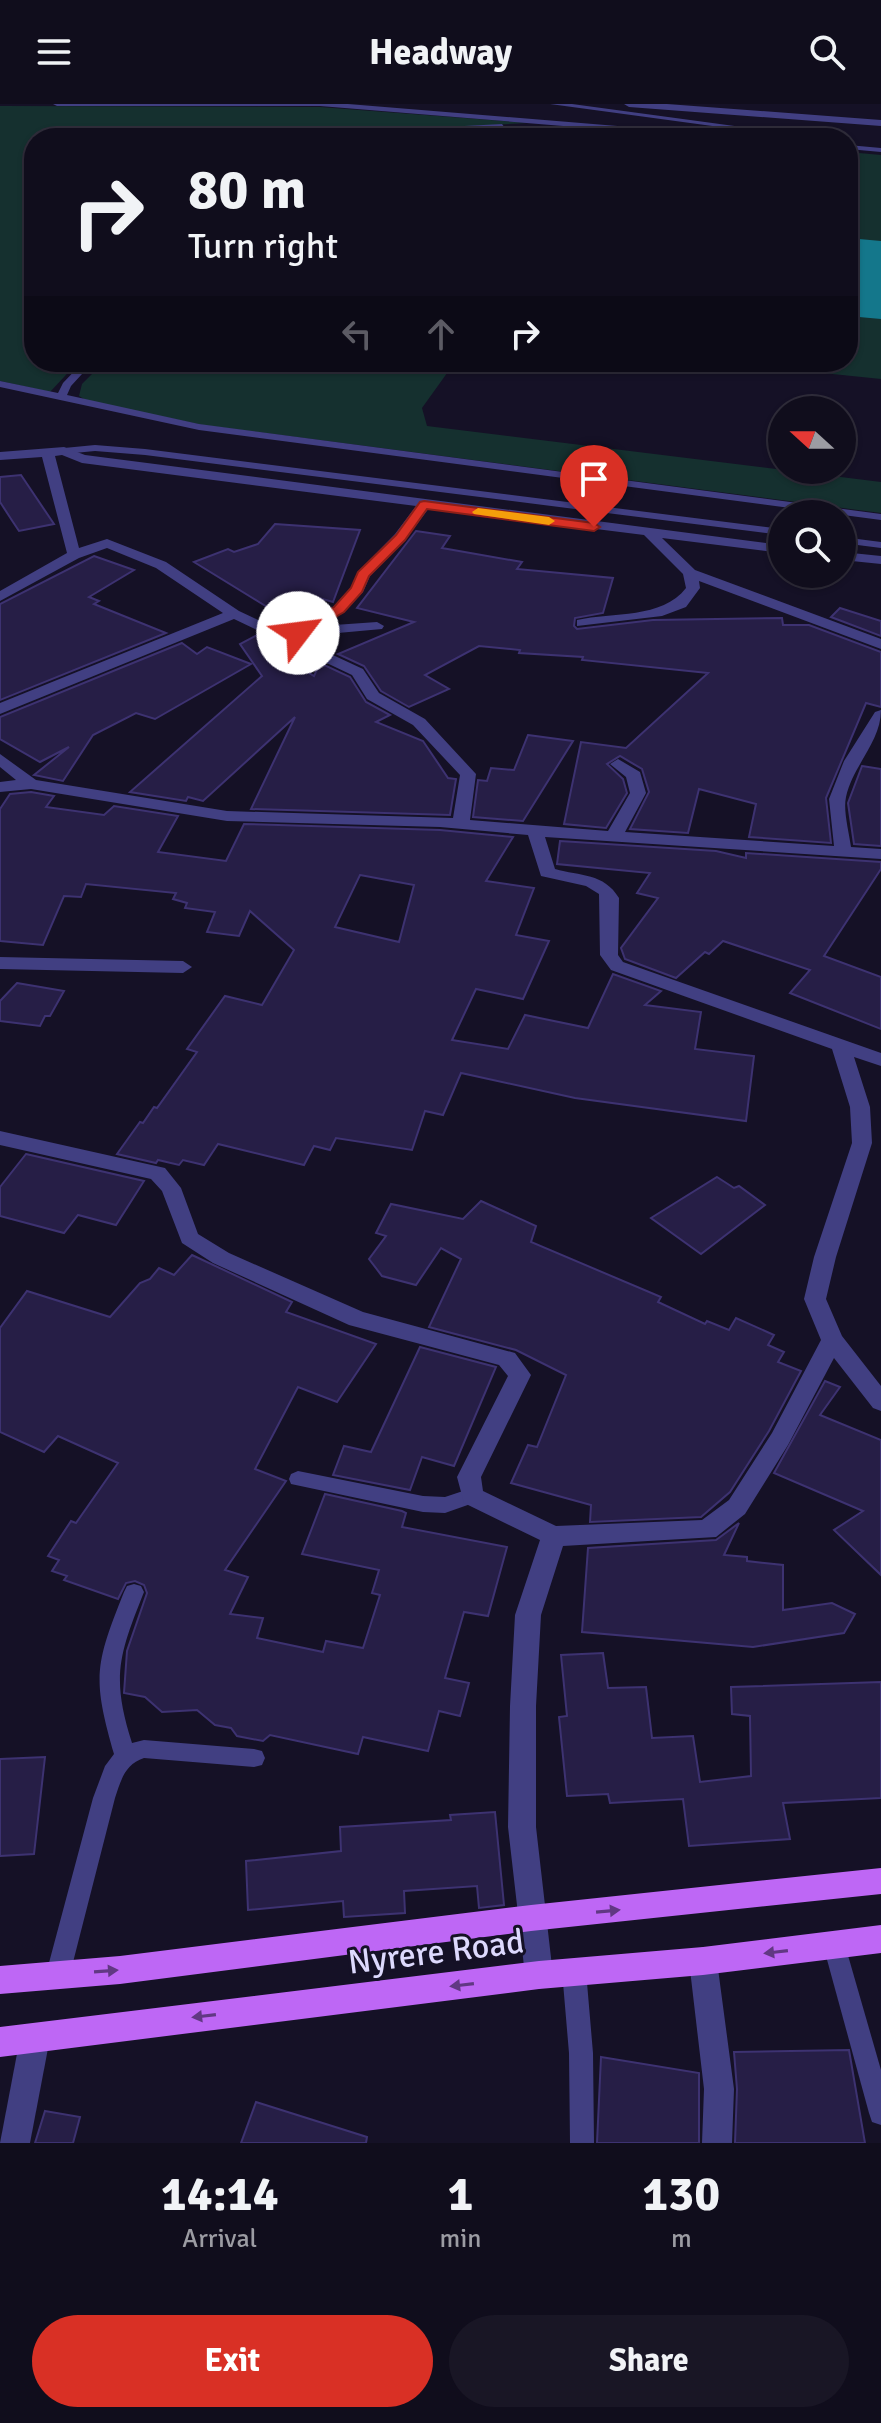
<!DOCTYPE html>
<html lang="en">
<head>
<meta charset="utf-8">
<style>
  body { margin:0; font-family:Signika,sans-serif; background:#191625; color:#f1f3f6; height:100vh; display:flex; flex-direction:column; font-size:30px; white-space:nowrap }
  * { box-sizing:border-box; margin:0 }
  p { font-size:26px; color:#9c9ca3 }
  .icon { flex:none; width:44px; height:44px; fill:none; stroke:currentColor; stroke-width:2; stroke-linecap:round; stroke-linejoin:round }
  .map { position:relative; height:2039px; overflow:hidden }
  .panel { display:flex; flex-direction:column; background:#100d1c; flex:1 }
  .panel>* { flex:none }
  .guide { position:absolute; left:24px; top:24px; width:834px; height:244px; border-radius:32px; box-shadow:0 2px 6px #0004,0 0 0 2px #302d3b; background:#100d1c; color:#f1f3f6; overflow:hidden }
  .needle { width:52px; rotate:291deg }
  .tools { position:absolute; left:768px; top:292px; display:grid; gap:16px }
  .tools a { display:grid; place-items:center; width:88px; height:88px; border-radius:50%; background:#100d1c; box-shadow:0 2px 6px #0004,0 0 0 2px #302d3b; font-size:40px }
  .pin { position:absolute; display:grid; place-items:center; width:68px; height:68px; color:#fff; margin:-82px -34px; border-radius:50% 50% 50% 0; rotate:-45deg; box-shadow:0 0 8px #0007 }
  .pin .icon { rotate:45deg }
  .me { position:absolute; width:88px; margin:-44px; rotate:60deg; stroke-linejoin:round; filter:drop-shadow(0 0 6px #0008) }
  .turn { display:flex; align-items:center; gap:28px; height:168px; padding:0 32px; font-size:36px }
  .turn .icon { width:104px; height:104px; stroke-width:2.5 }
  .turn b { display:block; font-size:56px; line-height:68px }
  .lanes { display:flex; align-items:center; height:76px; padding:0 32px; background:#0003; justify-content:center; gap:40px; direction:ltr }
  .lanes .off { opacity:.35 }
  .eta { display:flex; justify-content:space-evenly; align-items:center; height:136px; text-align:center }
  .eta b { font-size:48px; font-weight:800; line-height:56px }
  .primary-button { display:flex; gap:16px; margin-top:auto; padding:16px 32px }
  .primary-button a { flex:1; height:92px; border-radius:48px; background:#d93025; color:#fff; font-size:32px; font-weight:800; line-height:92px; text-align:center }
  .primary-button a+a { background:#191625; color:#f1f3f6 }
  header { display:flex; justify-content:space-between; align-items:center; height:104px; padding:0 32px; background:#100d1c; font-size:36px; font-weight:800 }
  .map>svg:first-child { display:block }
</style>
</head>
<body>
<header><svg class="icon" aria-label="menu" viewBox="0 0 24 24"><path d="M4 6h16M4 12h16M4 18h16"/></svg>Headway<svg class="icon" aria-label="search" viewBox="0 0 24 24"><circle cx="10" cy="10" r="6"/><path d="M15 15l6 6"/></svg></header>
<div class="map">
<svg width="881" height="2039" viewBox="0 0 881 2039">
  <rect width="100%" height="100%" fill="#151126"/>
  <g fill="#15302f">
    <polygon points="0,2 320,3 528,19 347,29 318,34 34,34 34,258 78,258 50,288 0,277"/>
    <polygon points="556,22 661,34 336,34 359,31"/>
    <polygon points="848,48 881,51 881,147 848,144"/>
    <polygon points="848,207 881,211 881,275 715,258 848,258"/>
    <polygon points="104,258 455,258 422,304 427,322 881,378 881,409 203,321 87,297 79,292 82,280"/>
  </g>
  <g fill="none" stroke-linecap="round" stroke-linejoin="round">
    <polygon fill="#14778b" fill-rule="evenodd" points="848,134 881,137 881,215 848,212"/>
  </g>
  <g fill="#261e46" stroke="#3d3271" stroke-width="2" fill-rule="evenodd">
    <polygon points="21,371 54,420 19,427 13,418 0,398 0,373"/>
    <polygon points="275,420 360,426 333,498 312,492 277,509 194,458 228,445 234,448 258,440"/>
    <polygon points="416,427 450,432 442,444 522,458 517,465 613,474 603,509 575,514 574,522 577,525 653,516 782,514 783,521 809,521 881,548 881,603 866,599 826,694 831,739 749,733 756,700 699,685 688,729 630,725 649,688 642,665 620,652 607,660 623,675 627,689 606,724 564,720 581,638 626,644 708,569 582,556 583,553 519,549 520,546 479,542 425,571 449,585 409,603 381,587 364,562 338,550 414,518 357,504"/>
    <polygon points="94,452 134,466 89,493 99,497 94,500 166,529 0,596 0,500"/>
    <polygon points="840,504 881,517 881,532 831,513"/>
    <polygon points="259,530 311,555 306,567 314,572 320,559 350,573 366,598 390,611 376,618 423,637 448,674 456,675 450,711 251,705 295,613 203,697 188,693 186,697 130,688 262,572 240,540"/>
    <polygon points="182,539 197,550 207,543 251,560 155,615 136,609 93,631 63,677 34,671 69,643 40,658 0,635 0,613"/>
    <polygon points="528,631 573,637 523,717 473,713 478,676 487,677 491,664 514,666"/>
    <polygon points="862,662 881,665 881,742 854,740 848,699"/>
    <path d="M 31,688 L 54,692 L 46,703 L 104,711 L 114,702 L 178,712 L 158,748 L 226,757 L 244,720 L 440,726 L 513,733 L 486,777 L 534,784 L 516,831 L 549,837 L 523,895 L 476,885 L 452,936 L 508,945 L 525,911 L 588,924 L 613,870 L 661,887 L 645,901 L 701,908 L 695,945 L 754,952 L 746,1017 L 575,994 L 461,969 L 443,1011 L 425,1007 L 412,1046 L 336,1034 L 330,1046 L 314,1042 L 304,1061 L 218,1040 L 204,1061 L 183,1056 L 179,1061 L 158,1056 L 156,1059 L 117,1050 L 140,1018 L 143,1019 L 154,1003 L 157,1004 L 197,948 L 187,945 L 225,892 L 262,901 L 294,846 L 250,807 L 239,832 L 207,828 L 215,808 L 185,804 L 187,799 L 173,795 L 176,789 L 86,780 L 81,793 L 64,792 L 43,841 L 0,837 L 0,705 L 10,690 ZM 360,771 L 414,781 L 399,838 L 335,823 Z"/>
    <polygon points="560,737 716,747 746,754 746,749 881,758 881,765 824,852 881,873 881,925 790,889 810,866 723,837 709,850 705,848 676,874 625,855 621,844 658,794 637,789 650,769 557,760"/>
    <polygon points="17,879 64,887 50,912 45,912 40,922 0,917 0,897"/>
    <polygon points="26,1050 144,1077 116,1121 78,1111 64,1129 0,1112 0,1083"/>
    <polygon points="717,1073 734,1084 739,1082 765,1101 701,1150 651,1114"/>
    <polygon points="481,1097 536,1122 531,1138 661,1193 658,1198 705,1220 707,1217 729,1226 736,1214 774,1231 768,1241 784,1248 778,1258 801,1267 769,1327 730,1388 701,1413 590,1418 591,1401 511,1379 528,1341 537,1343 566,1271 516,1246 429,1223 461,1155 441,1144 416,1181 382,1172 369,1155 386,1132 376,1129 391,1100 463,1115"/>
    <polygon points="192,1151 292,1198 286,1208 376,1240 337,1298 298,1283 255,1365 286,1377 225,1466 248,1473 230,1510 263,1514 257,1534 323,1548 326,1537 363,1544 380,1491 372,1489 379,1466 302,1450 325,1390 402,1407 406,1409 402,1423 507,1443 488,1512 464,1508 445,1574 469,1579 460,1612 439,1607 428,1647 363,1633 358,1650 270,1631 263,1637 237,1632 231,1624 215,1621 197,1606 162,1608 145,1593 124,1589 127,1547 147,1489 144,1481 135,1477 126,1479 118,1495 64,1476 67,1472 52,1467 59,1456 48,1452 71,1417 76,1419 118,1359 58,1332 44,1348 0,1328 0,1224 27,1187 110,1213 140,1179 150,1175 159,1164 174,1171"/>
    <polygon points="420,1243 496,1263 454,1362 422,1353 410,1386 333,1371 344,1342 371,1348"/>
    <polygon points="825,1277 840,1283 820,1311 881,1336 881,1471 834,1426 863,1407 774,1369"/>
    <polygon points="739,1419 724,1451 747,1453 747,1457 783,1461 783,1506 832,1499 855,1510 844,1529 753,1543 582,1528 588,1444 716,1436"/>
    <polygon points="603,1549 608,1584 646,1583 652,1634 693,1632 700,1678 751,1672 750,1612 732,1610 731,1583 881,1578 881,1694 783,1699 790,1735 689,1742 683,1695 610,1699 608,1690 567,1692 559,1613 567,1612 561,1551"/>
    <polygon points="45,1653 34,1750 0,1752 0,1655"/>
    <polygon points="495,1708 504,1801 479,1804 477,1782 404,1787 405,1809 344,1813 343,1797 248,1806 246,1757 341,1747 340,1723 451,1716 450,1711"/>
    <polygon points="849,1946 865,2039 735,2039 737,1985 734,1948"/>
    <polygon points="601,1953 699,1969 699,2039 597,2039"/>
    <polygon points="256,1998 367,2033 366,2039 241,2039"/>
    <polygon points="45,2007 80,2013 73,2039 35,2039"/>
  </g>
  <g fill="none" stroke-linecap="round" stroke-linejoin="round">
    <g fill="#413f82" fill-rule="evenodd">
      <polygon points="53,0 348,0 739,32 743,34 710,34 320,2 57,2"/>
      <polygon points="550,0 572,0 823,34 801,34"/>
      <polygon points="502,20 505,24 324,34 370,27"/>
      <polygon points="848,41 881,44 881,48 848,45"/>
      <polygon points="83,258 93,258 71,282 67,291 199,320 881,410 881,416 199,326 0,283 0,277 58,289 63,279"/>
      <polygon points="95,341 145,345 782,425 782,431 145,351 95,347 64,350 59,347 64,344"/>
      <polygon points="842,433 881,438 881,444 842,439"/>
      <polygon points="298,1367 423,1392 445,1393 472,1384 479,1387 482,1392 479,1397 445,1409 423,1408 291,1380 289,1375 291,1370"/>
      <path d="M 134,1480 L 141,1482 L 144,1488 C 119,1551 111,1573 132,1639 L 144,1636 L 254,1645 L 262,1647 L 265,1654 L 262,1661 L 254,1663 L 144,1654 C 125,1660 121,1676 115,1694 L 70,1870 L 66,1878 L 58,1881 L 50,1878 L 46,1870 L 93,1694 L 105,1662 L 114,1650 C 92,1573 95,1561 124,1488 L 127,1482 Z"/>
      <polygon points="834,1830 842,1833 845,1841 881,1966 881,2021 872,2018 869,2009 823,1841 826,1833"/>
      <polygon points="574,1856 582,1859 586,1867 593,1949 594,2039 570,2039 569,1949 562,1867 566,1859"/>
    </g>
    <g fill="#413f82" fill-rule="evenodd">
      <polygon points="624,0 667,0 881,16 881,22 629,3"/>
      <path d="M 64,343 L 85,351 L 782,441 L 782,449 L 662,434 L 695,466 L 881,535 L 881,545 L 699,477 L 700,484 L 686,503 L 662,512 L 577,522 L 577,516 C 613,508 662,515 686,484 L 683,470 L 644,431 L 429,404 L 405,436 L 370,472 L 363,488 L 344,508 L 320,522 L 377,518 L 384,522 L 382,525 L 294,533 L 363,565 L 379,589 L 425,615 L 476,670 L 470,716 L 608,727 L 630,689 L 626,673 L 610,660 L 618,655 L 640,668 L 646,689 L 625,728 L 834,742 L 829,695 L 844,657 L 875,608 L 881,606 C 881,638 853,661 846,693 C 843,707 849,728 851,743 L 881,745 L 881,755 L 545,733 L 555,765 C 580,772 604,769 619,794 L 618,851 L 623,858 L 881,949 L 881,962 L 854,953 L 870,1003 L 872,1039 L 836,1153 L 826,1195 L 842,1232 L 881,1282 L 881,1307 L 873,1304 L 834,1254 L 788,1341 L 745,1410 L 716,1433 L 563,1442 L 541,1511 L 536,1602 L 536,1723 L 553,1871 L 549,1881 L 539,1885 L 529,1881 L 525,1871 L 508,1723 L 510,1602 L 515,1511 L 540,1436 L 464,1399 L 457,1373 L 508,1272 L 499,1261 L 349,1221 L 213,1159 L 182,1139 L 162,1087 L 151,1075 L 0,1041 L 0,1027 L 165,1064 L 181,1084 L 198,1130 L 229,1149 L 363,1208 L 515,1249 L 531,1271 L 481,1373 L 483,1387 L 556,1422 L 702,1416 L 729,1396 L 772,1329 L 821,1236 L 804,1195 L 814,1153 L 852,1039 L 850,1003 L 832,945 L 611,866 L 600,851 L 599,790 L 586,782 L 541,772 L 528,731 L 440,723 L 227,717 L 31,685 L 0,688 L 0,678 L 16,676 L 0,663 L 0,650 L 36,676 L 227,707 L 453,714 L 460,671 L 413,621 L 367,595 L 352,571 L 234,515 L 0,610 L 0,599 L 223,509 L 156,464 L 107,444 L 79,454 L 0,497 L 0,487 L 67,449 L 42,353 L 0,356 L 0,348 ZM 62,351 L 82,359 L 416,402 L 395,430 L 358,468 L 351,484 L 334,502 L 293,526 L 292,532 L 239,507 L 166,458 L 107,435 L 79,444 L 55,352 Z"/>
      <polygon points="842,448 881,452 881,460 842,456"/>
      <polygon points="0,853 183,857 192,863 183,869 0,865"/>
      <polygon points="703,1843 713,1847 717,1857 734,1985 732,2039 702,2039 704,1985 689,1857 693,1847"/>
      <polygon points="35,1919 45,1924 50,1934 30,2039 0,2039 20,1934 25,1924"/>
    </g>
    <g fill="#be67f5" fill-rule="evenodd">
      <polygon points="881,1764 881,1790 531,1827 120,1880 0,1890 0,1862 120,1852 531,1801"/>
      <polygon points="881,1821 881,1849 703,1871 539,1885 0,1953 0,1923 539,1857 703,1843"/>
    </g>
  </g>
  <defs><path id="oneway-solid" d="M-6-.8H1V-3.2L6.5 0L1 3.2V.8H-6Z" transform="scale(2)"/></defs>
  <g fill="#613883">
    <use href="#oneway-solid" transform="translate(608 1807) rotate(-5)"/>
    <use href="#oneway-solid" transform="translate(776 1848) rotate(173)"/>
    <use href="#oneway-solid" transform="translate(106 1867) rotate(-4)"/>
    <use href="#oneway-solid" transform="translate(462 1881) rotate(173)"/>
    <use href="#oneway-solid" transform="translate(204 1912) rotate(173)"/>
  </g>
  <polygon fill="#d93025" stroke="#8d1f18" stroke-width="2" points="424,397 594,419 600,423 594,427 427,405 405,436 369,472 362,488 344,508 303,532 293,532 293,526 334,503 351,484 358,468 396,431 420,398"/>
  <polygon fill="#f59e0b" points="478,404 549,413 555,417 549,421 474,410 472,408"/>
  <g text-anchor="middle" dominant-baseline="central" stroke-width="6" stroke-linejoin="round" paint-order="stroke">
    <g font-size="34" fill="#ddd9fd" stroke="#151126">
      <text transform="translate(436 1848) rotate(-7)">Nyrere Road</text>
    </g>
  </g>
</svg>
<div class="tools">
<a><svg class="needle" viewBox="-14 -14 28 28"><path d="M0-13l5 13h-10z" fill="#e53935"/><path d="M0 13l5-13h-10z" fill="#9c9ca3"/></svg></a>
<a><svg class="icon" aria-label="search" viewBox="0 0 24 24"><circle cx="10" cy="10" r="6"/><path d="M15 15l6 6"/></svg></a>
</div>
<div class="pin" style="left:594px;top:423px;background:#d93025"><svg class="icon" aria-label="arrive" viewBox="0 0 24 24"><path d="M6 21V4h12l-3 4 3 4H6"/></svg></div>
<svg class="me" style="left:298px;top:529px" viewBox="-20 -20 40 40"><circle r="19" fill="#fff"/><path d="M0-13L10 11 0 6-10 11z" fill="#d93025"/></svg>
<div class="guide">
<div class="turn"><svg class="icon" aria-label="right" viewBox="0 0 24 24"><path d="M7 20v-9h11M14 6l5 5-5 5"/></svg><div><b>80 m</b>Turn right</div></div>
<div class="lanes"><svg class="icon off" aria-label="left" viewBox="0 0 24 24"><path d="M17 20v-9H6M10 6l-5 5 5 5"/></svg><svg class="icon off" aria-label="ahead" viewBox="0 0 24 24"><path d="M12 20V5M6 11l6-6 6 6"/></svg><svg class="icon" aria-label="right" viewBox="0 0 24 24"><path d="M7 20v-9h11M14 6l5 5-5 5"/></svg></div>
</div>
</div>
<section class="panel">
<div class="eta">
<div><b>14:14</b><p>Arrival</p></div>
<div><b>1</b><p>min</p></div>
<div><b>130</b><p>m</p></div>
</div>
<div class="primary-button"><a>Exit</a><a>Share</a></div>
</section>
</body>
</html>
